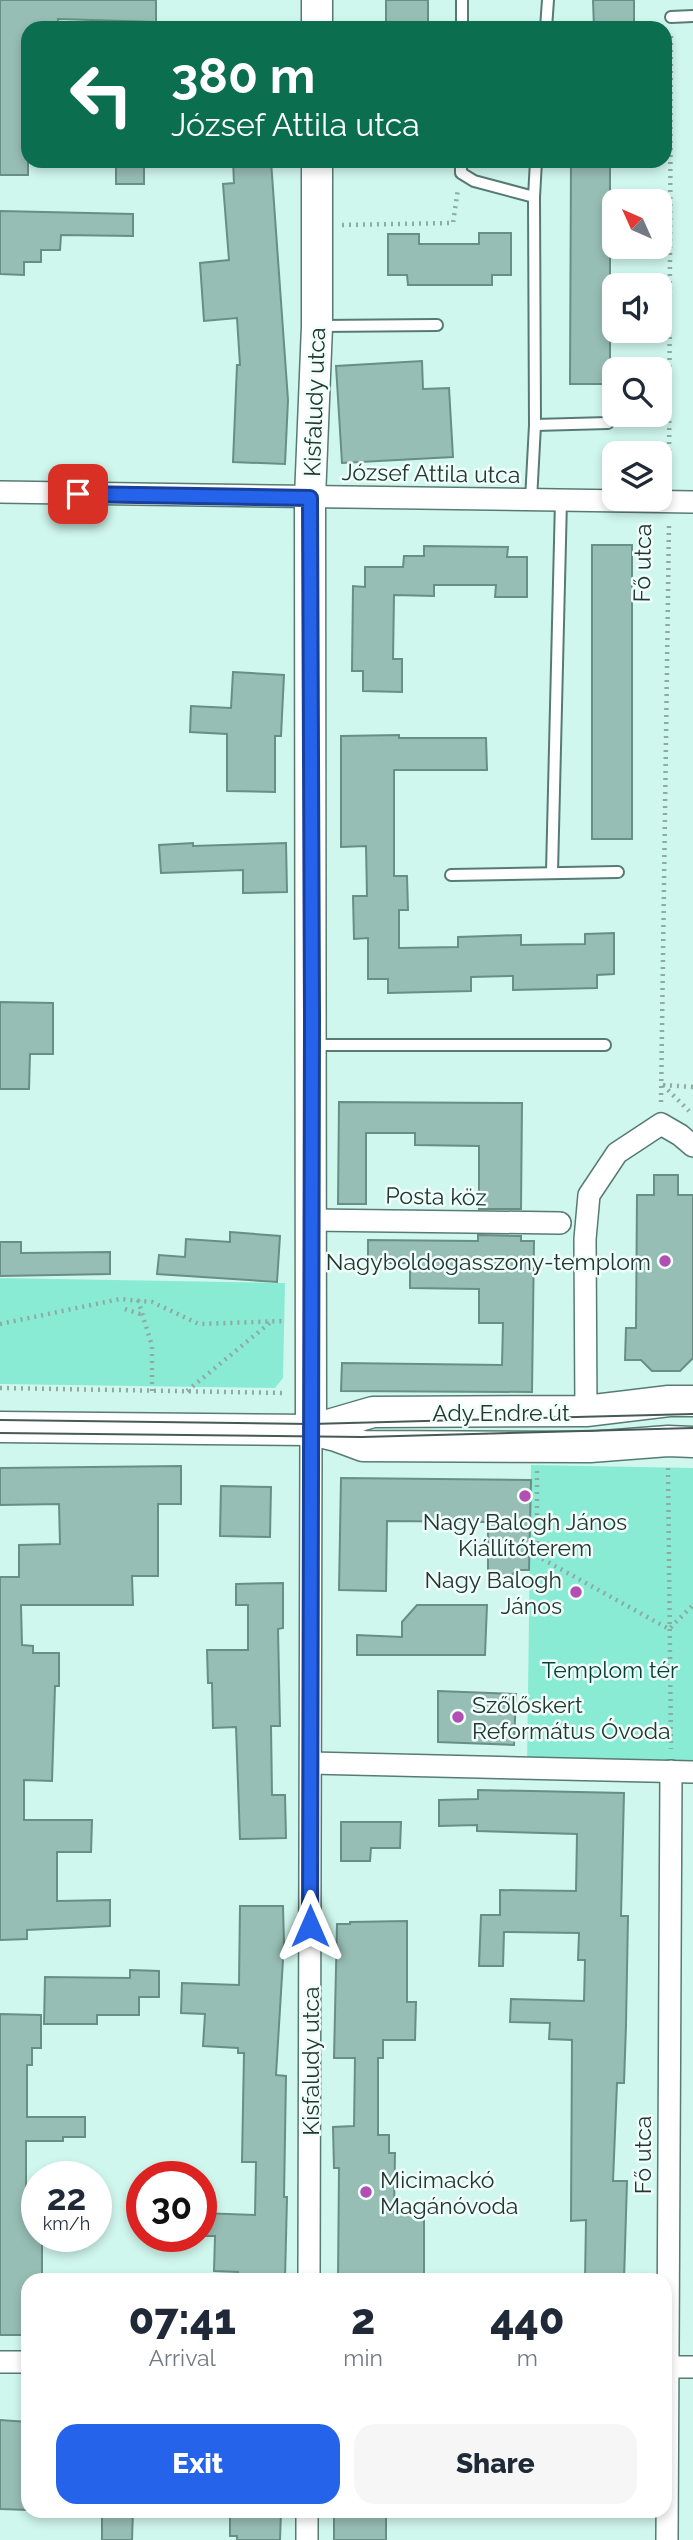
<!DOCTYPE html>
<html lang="en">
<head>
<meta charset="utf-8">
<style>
  body { margin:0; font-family:Raleway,sans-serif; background:#f6f6f7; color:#1f2937; height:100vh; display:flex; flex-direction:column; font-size:26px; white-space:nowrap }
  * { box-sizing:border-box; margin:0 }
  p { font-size:23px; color:#747a83 }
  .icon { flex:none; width:38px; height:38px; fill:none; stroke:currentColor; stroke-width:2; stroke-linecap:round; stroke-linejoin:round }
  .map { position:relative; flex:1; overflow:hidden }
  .panel { position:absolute; left:21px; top:2273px; width:651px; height:245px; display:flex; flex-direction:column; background:#fff; border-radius:21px; box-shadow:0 4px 10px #0003 }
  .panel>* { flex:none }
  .banner { position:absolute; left:21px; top:21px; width:651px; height:147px; border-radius:21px; box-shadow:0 4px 10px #0003; background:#0b6e4f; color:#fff; overflow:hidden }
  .needle { width:46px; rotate:315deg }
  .controls { position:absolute; left:602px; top:189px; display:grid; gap:14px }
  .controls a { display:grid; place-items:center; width:70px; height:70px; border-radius:14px; background:#fff; box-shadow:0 4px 10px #0003; font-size:35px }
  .speed { position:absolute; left:21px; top:2161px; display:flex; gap:14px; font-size:35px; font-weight:700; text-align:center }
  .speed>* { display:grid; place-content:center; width:91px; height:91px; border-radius:50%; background:#fff; box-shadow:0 4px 10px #0003; line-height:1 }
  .speed small { font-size:18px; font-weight:400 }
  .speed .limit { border:10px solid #d22; background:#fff; color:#111 }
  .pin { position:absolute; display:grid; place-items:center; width:60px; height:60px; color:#fff; margin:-30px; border-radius:14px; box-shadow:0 4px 10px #0006 }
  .me { position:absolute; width:77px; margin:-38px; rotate:0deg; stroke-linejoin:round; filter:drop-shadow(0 0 5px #0008) }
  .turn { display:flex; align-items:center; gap:24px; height:147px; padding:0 35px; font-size:32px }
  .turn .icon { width:91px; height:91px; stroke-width:2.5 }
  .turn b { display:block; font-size:49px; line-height:60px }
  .eta { display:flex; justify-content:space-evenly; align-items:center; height:119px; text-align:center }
  .eta b { font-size:42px; font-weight:800; line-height:49px }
  .cta { display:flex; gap:14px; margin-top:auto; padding:14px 35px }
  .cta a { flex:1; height:80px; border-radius:21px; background:#2563eb; color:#fff; font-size:28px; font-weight:800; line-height:80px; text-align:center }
  .cta a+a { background:#f6f6f7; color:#1f2937 }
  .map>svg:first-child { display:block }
</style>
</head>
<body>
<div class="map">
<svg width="693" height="2540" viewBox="0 0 693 2540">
  <rect width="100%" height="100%" fill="#d0f7ed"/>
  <g fill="#8aebd5">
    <polygon points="0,1278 285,1283 283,1378 275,1388 0,1384"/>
    <polygon points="531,1465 693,1468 693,1772 527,1768"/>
  </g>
  <g fill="#97beb4" stroke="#698e84" stroke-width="2">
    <polygon points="0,0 156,0 156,22 58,19 58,28 28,28 28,175 0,175"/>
    <rect x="386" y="0" width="42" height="28"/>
    <polygon points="593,0 634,0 634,28 594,28"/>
    <rect x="116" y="161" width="28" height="23"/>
    <polygon points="233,161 271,161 288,400 285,464 233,462 237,365 240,365 237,318 204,321 200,263 229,260 223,184 234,183"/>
    <polygon points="571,161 610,161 610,384 570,384"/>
    <polygon points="0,211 133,214 133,236 61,235 60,250 41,250 41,262 24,262 24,275 0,274"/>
    <polygon points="479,233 511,233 511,275 492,275 492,285 408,285 407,275 388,275 388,234 419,234 419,244 479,244"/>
    <polygon points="422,361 423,389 449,388 453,457 342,463 336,366"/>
    <rect x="592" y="545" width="40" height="294"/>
    <polygon points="424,546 508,547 507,557 527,557 527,597 495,597 496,585 434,585 434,596 394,595 393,659 402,659 402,692 363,691 363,671 352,671 353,586 365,587 365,567 403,567 404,556 424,556"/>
    <polygon points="233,672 284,675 281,736 275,736 275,792 227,791 227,734 190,732 191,706 231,708"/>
    <polygon points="399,735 399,738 486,738 487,770 394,770 394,876 407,876 408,910 399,910 399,948 458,947 458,937 521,935 521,945 585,944 585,934 614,933 614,974 597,975 597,988 513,990 513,976 471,977 471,991 388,993 388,979 368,979 368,938 354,939 353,896 367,896 366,846 341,847 341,736"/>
    <polygon points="193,843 193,846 286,843 287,892 243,893 243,870 161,873 159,845"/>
    <polygon points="0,1002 53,1003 53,1054 30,1054 29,1089 0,1089"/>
    <polygon points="339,1102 522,1103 521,1209 479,1209 479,1146 415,1145 415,1133 366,1133 366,1204 338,1204"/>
    <polygon points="654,1175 678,1175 678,1195 693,1195 693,1358 680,1371 652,1371 641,1360 625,1360 626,1328 636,1328 637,1195 654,1195"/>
    <polygon points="230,1232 280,1236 277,1282 157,1274 159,1255 185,1257 186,1239 230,1242"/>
    <polygon points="478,1235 521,1236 521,1241 534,1241 532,1392 341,1391 342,1363 502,1365 503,1323 479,1323 479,1289 410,1288 410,1263 368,1263 368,1240 478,1241"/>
    <polygon points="0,1242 21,1242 21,1253 110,1252 110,1274 0,1276"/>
    <polygon points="181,1466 181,1504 158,1504 158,1576 132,1576 133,1605 21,1605 22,1645 33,1646 33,1653 59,1653 59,1686 55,1686 52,1781 24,1780 24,1820 92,1820 91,1852 57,1852 57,1901 110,1900 110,1926 27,1930 27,1939 0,1940 0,1577 19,1577 19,1545 60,1544 59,1504 0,1505 0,1468"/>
    <polygon points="341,1478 531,1480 529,1570 517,1570 506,1581 488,1581 488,1522 387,1521 386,1591 339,1590"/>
    <polygon points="221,1486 271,1487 270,1537 220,1536"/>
    <polygon points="283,1583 283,1628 278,1629 280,1726 271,1726 272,1795 285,1795 286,1838 240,1839 236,1727 213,1728 212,1683 208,1683 207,1650 248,1650 248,1605 236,1605 236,1584"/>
    <polygon points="417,1605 487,1605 485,1655 357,1655 357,1635 402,1637 402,1622"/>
    <polygon points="438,1691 516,1694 514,1745 438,1742"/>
    <polygon points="478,1790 624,1793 621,1916 628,1916 626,2025 624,2083 617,2083 613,2181 627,2181 624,2280 585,2280 586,2220 571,2221 572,2040 549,2039 550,2023 510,2022 511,1999 584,2001 585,1960 578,1960 579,1933 504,1932 503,1966 479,1966 481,1915 500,1915 500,1890 576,1891 577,1834 477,1831 477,1825 439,1826 439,1800 478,1799"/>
    <polygon points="341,1822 401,1822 400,1848 371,1848 370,1861 341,1861"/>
    <polygon points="240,1906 283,1906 284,1943 276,2075 286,2076 284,2197 287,2197 285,2280 238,2279 238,2272 214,2271 215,2236 201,2236 201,2213 255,2215 256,2162 242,2162 244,2053 238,2053 238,2048 203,2046 205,2014 181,2013 182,1983 239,1985"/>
    <polygon points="407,1921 407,2002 416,2002 415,2040 383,2040 383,2058 378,2058 378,2135 389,2135 389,2153 395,2153 394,2211 424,2212 424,2280 338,2280 339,2168 334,2168 333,2127 354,2126 355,2058 334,2058 337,1924 350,1924 350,1922"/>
    <polygon points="130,1970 159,1971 159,1997 139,1997 139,2015 97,2015 97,2024 44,2024 45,1977 130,1978"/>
    <polygon points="0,2014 41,2015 41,2048 32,2048 32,2065 27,2065 27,2117 85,2117 85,2137 63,2137 63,2141 26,2141 26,2186 33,2186 33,2226 37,2226 37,2236 42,2236 42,2280 28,2280 28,2335 0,2335"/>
    <polygon points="0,2420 28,2422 28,2510 0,2509"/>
    <polygon points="102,2511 133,2511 132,2540 102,2540"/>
    <polygon points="230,2511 281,2511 280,2540 237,2540 237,2536 230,2536"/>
    <rect x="334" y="2511" width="52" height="29"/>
  </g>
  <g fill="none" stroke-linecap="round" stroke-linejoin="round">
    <defs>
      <g id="lane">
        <polyline points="671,17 693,16"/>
        <polyline points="462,28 462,0"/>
        <polyline points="546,28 548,0"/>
        <polyline points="461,161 461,173 474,181 534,197"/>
        <polyline points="319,326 437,325"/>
        <polyline points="535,425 608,423"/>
        <polyline points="531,500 535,425 534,197 536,161"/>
        <polyline points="552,872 561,500"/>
        <polyline points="451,875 618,872"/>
        <polyline points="314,1045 605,1045"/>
      </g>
      <g id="street">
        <polyline points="0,492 693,502"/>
        <polyline points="312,1220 560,1223"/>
        <polyline points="586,1411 585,1239 589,1195 617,1153 661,1124 680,1135 693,1146"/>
        <polyline points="311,1763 693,1772"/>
        <polyline points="309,2280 311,1430"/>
        <polyline points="0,2362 28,2362"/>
        <polyline points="665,2367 693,2367"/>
        <polyline points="307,2540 307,2511"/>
        <polyline points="667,2540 671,1771"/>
      </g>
      <g id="secondary">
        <polyline points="317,0 317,28"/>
        <polyline points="0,1427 311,1430 336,1436 363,1446 590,1447 668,1441 693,1442"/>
        <polyline points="311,1430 310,498 317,326 317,161"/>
        <polyline points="311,1430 373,1412 586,1411 669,1401 693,1401"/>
      </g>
    </defs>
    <use href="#lane" stroke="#577b72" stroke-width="14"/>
    <use href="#street" stroke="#577b72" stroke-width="24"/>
    <use href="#secondary" stroke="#577b72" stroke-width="33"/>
    <g stroke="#8daaa3" stroke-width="4.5" stroke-dasharray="2 5" stroke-linecap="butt">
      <polyline points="342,225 453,223 458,189"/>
      <polyline points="669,479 671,32"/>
      <polyline points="663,1085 689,1111"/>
      <polyline points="663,1085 693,1087"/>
      <polyline points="661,1102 669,522"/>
      <polyline points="138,1300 152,1346 152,1391"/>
      <polyline points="125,1309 143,1315"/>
      <polyline points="0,1324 120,1299 152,1302 199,1324 285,1321"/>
      <polyline points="0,1388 286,1393"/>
      <polyline points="187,1391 272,1321"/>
      <polyline points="668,1468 671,1749"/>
      <polyline points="537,1471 537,1556 669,1629 693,1605"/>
    </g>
    <use href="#lane" stroke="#fff" stroke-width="10"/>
    <use href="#street" stroke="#fff" stroke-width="21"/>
    <use href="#secondary" stroke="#fff" stroke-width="30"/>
    <g stroke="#465954" stroke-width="2">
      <polyline points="0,1420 311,1424 693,1414"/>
      <polyline points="0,1433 362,1437 693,1428"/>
    </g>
  </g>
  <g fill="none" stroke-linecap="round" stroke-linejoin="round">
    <defs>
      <polyline id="route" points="78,494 310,498 312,1018 310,1926"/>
    </defs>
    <use href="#route" stroke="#184099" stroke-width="18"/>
    <use href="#route" stroke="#2563eb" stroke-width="12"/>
  </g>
  <g fill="#b34eb4" stroke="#effffa" stroke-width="2.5">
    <circle cx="665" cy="1261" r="7"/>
    <circle cx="525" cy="1496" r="7"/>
    <circle cx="576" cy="1592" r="7"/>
    <circle cx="458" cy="1717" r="7"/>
    <circle cx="366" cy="2192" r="7"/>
  </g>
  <g text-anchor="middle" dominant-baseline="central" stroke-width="5" stroke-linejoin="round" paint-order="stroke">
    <g font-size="23" fill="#263531" stroke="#effffa">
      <text transform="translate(314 402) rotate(-88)">Kisfaludy utca</text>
      <text transform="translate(431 473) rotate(1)">József Attila utca</text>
      <text transform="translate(642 563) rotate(-89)">Fő utca</text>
      <text transform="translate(436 1196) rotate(1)">Posta köz</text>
      <text x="501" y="1412">Ady Endre út</text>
      <text transform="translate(310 2061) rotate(-90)">Kisfaludy utca</text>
      <text transform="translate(642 2155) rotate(-90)">Fő utca</text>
    </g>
    <g font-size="23" fill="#263531" stroke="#effffa" text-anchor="end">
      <text x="651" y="1261">Nagyboldogasszony-templom</text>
      <text x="525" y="1521" text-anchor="middle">Nagy Balogh János<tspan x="525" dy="26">Kiállítóterem</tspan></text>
      <text x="562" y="1579">Nagy Balogh<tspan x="562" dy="26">János</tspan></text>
      <text x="472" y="1704" text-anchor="start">Szőlőskert<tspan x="472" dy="26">Református Óvoda</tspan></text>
      <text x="380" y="2179" text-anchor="start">Micimackó<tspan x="380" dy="26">Magánóvoda</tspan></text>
    </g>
    <g font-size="23" fill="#083f35" stroke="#effffa">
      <text x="610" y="1669">Templom tér</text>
    </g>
  </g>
</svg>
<div class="controls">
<a><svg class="needle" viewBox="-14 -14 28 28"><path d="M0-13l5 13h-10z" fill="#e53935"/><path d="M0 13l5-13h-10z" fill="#747a83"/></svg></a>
<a><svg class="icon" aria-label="sound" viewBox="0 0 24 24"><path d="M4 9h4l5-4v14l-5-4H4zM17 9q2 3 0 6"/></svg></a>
<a><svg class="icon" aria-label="search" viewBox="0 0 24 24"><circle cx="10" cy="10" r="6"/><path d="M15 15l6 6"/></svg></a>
<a><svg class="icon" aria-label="layers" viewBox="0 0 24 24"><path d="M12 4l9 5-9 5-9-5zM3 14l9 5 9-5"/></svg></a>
</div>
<div class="speed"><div>22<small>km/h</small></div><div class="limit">30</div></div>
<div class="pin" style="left:78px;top:494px;background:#d93025"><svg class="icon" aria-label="arrive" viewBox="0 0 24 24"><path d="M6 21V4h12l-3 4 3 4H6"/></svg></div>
<svg class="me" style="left:310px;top:1926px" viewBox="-20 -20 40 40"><path d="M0-17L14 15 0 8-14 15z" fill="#2563eb" stroke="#fff" stroke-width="4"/></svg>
<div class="banner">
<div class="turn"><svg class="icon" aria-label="left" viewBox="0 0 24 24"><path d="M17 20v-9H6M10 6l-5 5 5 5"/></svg><div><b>380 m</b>József Attila utca</div></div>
</div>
<section class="panel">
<div class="eta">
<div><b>07:41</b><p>Arrival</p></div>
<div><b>2</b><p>min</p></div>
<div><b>440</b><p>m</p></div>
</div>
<div class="cta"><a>Exit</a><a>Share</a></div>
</section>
</div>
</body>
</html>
